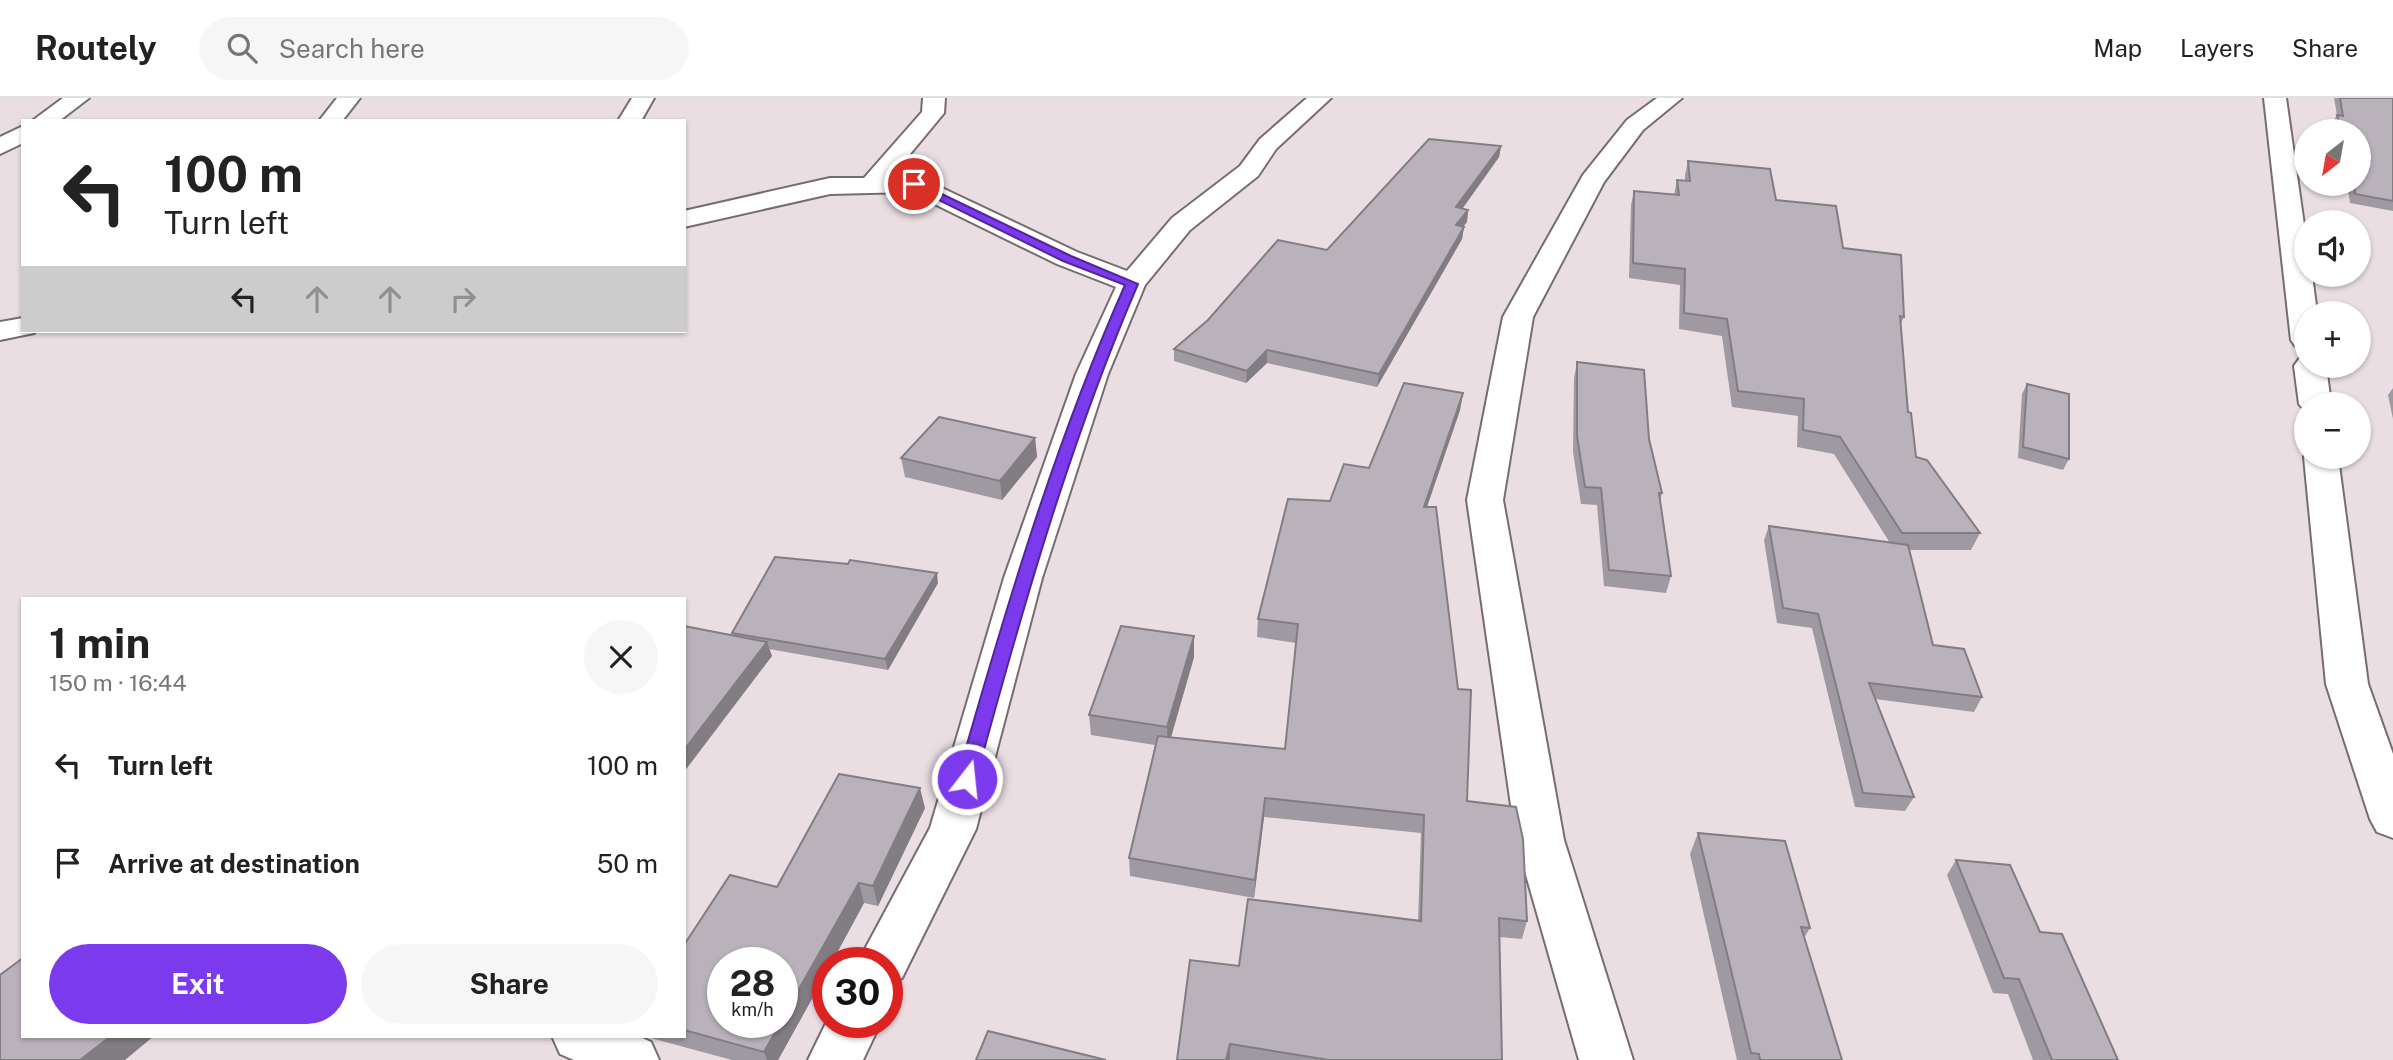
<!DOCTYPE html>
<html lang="en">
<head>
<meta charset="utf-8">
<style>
  body { margin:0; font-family:"Public Sans",sans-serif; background:#f6f6f6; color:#222; height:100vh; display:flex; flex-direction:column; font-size:26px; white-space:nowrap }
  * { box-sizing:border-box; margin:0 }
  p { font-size:23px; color:#767676 }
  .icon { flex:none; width:38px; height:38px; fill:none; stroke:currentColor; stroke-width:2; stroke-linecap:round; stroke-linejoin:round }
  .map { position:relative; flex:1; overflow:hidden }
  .details { position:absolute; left:21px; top:499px; width:665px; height:441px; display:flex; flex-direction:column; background:#fff; border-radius:0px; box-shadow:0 2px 5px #0004 }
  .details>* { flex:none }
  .top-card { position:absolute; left:21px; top:21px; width:665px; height:214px; border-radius:0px; box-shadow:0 2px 5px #0004; background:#fff; color:#222; overflow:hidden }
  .needle { width:46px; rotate:211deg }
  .fabs { position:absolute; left:2294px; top:21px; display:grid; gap:14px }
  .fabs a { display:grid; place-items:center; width:77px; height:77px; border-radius:50%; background:#fff; box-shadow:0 2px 5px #0004; font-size:35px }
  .speed { position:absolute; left:707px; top:849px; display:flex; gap:14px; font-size:35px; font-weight:700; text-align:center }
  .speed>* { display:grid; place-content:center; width:91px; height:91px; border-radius:50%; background:#fff; box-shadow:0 2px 5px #0004; line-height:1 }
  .speed small { font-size:18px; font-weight:400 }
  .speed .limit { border:10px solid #d22; background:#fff; color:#111 }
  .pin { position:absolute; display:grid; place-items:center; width:60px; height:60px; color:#fff; margin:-30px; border:4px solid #fff; border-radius:50%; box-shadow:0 2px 7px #0007 }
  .me { position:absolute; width:77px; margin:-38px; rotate:16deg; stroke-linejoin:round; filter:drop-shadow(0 0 5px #0008) }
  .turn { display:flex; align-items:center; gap:24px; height:147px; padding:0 28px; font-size:32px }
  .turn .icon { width:91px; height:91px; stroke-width:2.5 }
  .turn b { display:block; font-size:49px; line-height:60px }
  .lanes { display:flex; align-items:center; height:66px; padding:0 28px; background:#0003; justify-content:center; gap:35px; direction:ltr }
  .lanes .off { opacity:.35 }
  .round { display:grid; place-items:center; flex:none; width:74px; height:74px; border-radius:37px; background:#f6f6f6 }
  .headline { display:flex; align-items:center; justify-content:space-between; height:119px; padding:0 28px }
  h1 { font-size:42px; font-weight:700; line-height:52px }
  .action { display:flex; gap:14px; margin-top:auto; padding:14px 28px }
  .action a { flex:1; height:80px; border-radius:42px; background:#7c3aed; color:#fff; font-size:28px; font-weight:700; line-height:80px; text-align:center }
  .action a+a { background:#f6f6f6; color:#222 }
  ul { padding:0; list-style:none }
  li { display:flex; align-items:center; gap:21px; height:98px; padding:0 28px }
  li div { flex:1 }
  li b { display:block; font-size:26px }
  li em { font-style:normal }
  header { display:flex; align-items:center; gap:42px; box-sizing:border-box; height:98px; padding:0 35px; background:#fff; border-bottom:2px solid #e0e0e0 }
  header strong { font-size:33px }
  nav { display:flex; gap:38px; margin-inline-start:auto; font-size:24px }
  .search { width:490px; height:63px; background:#f6f6f6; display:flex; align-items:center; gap:18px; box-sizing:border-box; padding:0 24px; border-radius:38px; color:#767676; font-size:26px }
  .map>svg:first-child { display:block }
</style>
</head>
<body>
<header>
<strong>Routely</strong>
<div class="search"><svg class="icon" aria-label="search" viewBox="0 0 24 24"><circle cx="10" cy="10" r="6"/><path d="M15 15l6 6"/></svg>Search here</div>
<nav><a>Map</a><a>Layers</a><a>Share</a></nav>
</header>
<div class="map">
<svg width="2393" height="962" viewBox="0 0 2393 962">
  <rect width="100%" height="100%" fill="#eadee2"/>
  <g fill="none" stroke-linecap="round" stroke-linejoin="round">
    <defs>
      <g id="street">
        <polygon points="63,0 89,0 59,23 32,23"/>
        <polygon points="337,0 360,0 342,23 319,23"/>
        <polygon points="632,0 654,0 641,23 618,23"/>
        <polygon points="923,0 945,0 944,15 891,79 923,81 1077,154 1127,173 1172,120 1240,68 1260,41 1307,0 1331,0 1276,51 1258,78 1190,132 1145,187 1108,276 1042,480 976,731 902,880 887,885 887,864 858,864 930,730 1004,480 1076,276 1116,189 1057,166 910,94 830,96 684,129 684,113 830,80 864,80 922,14"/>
        <polygon points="1657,0 1682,0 1643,32 1604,84 1533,219 1503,402 1564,742 1633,962 1579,962 1516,742 1467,402 1503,219 1583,77 1627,22"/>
        <polygon points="2264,0 2286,0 2306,141 2306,177 2312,177 2317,215 2306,215 2306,251 2295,248 2291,242"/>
        <polygon points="23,28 23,45 0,56 0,39"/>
        <polygon points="23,220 23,233 35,233 34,235 0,242 0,224"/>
        <polygon points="2306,259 2306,268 2326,268 2331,306 2306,306 2306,314 2299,306 2294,268 2299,261"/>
        <polygon points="2306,355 2306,359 2338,359 2368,586 2393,656 2393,740 2377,734 2370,721 2326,586 2304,359"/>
        <polygon points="828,921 828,924 881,924 863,962 808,962"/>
        <polygon points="552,938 638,938 651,944 659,962 574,962 560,956"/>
      </g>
    </defs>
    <use href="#street" stroke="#776c70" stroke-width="4"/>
    <use href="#street" fill="#fff" fill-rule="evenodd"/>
  </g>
  <g fill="#9f99a1">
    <polygon points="2334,0 2393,0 2393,113 2350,105 2347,86 2359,86 2359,33 2334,33 2332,25 2337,17"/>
    <polygon points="1501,48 1499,59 1462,111 1468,112 1467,124 1463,129 1464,129 1462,141 1377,289 1267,265 1246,285 1174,263 1174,251 1208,222 1327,152"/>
    <polygon points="1688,63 1776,102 1843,150 1904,219 1900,227 1908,314 1916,359 1980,435 1971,452 1909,452 1933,547 1982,599 1974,614 1875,601 1914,699 1905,713 1855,709 1812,530 1777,525 1764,442 1769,428 1890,445 1834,356 1797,349 1798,318 1732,309 1722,238 1679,231 1680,187 1629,180 1631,107 1634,93 1674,97 1677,82 1685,83 1685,77"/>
    <polygon points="1577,264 1662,395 1660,403 1671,478 1666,495 1604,488 1597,407 1581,406 1573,354 1574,280"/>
    <polygon points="2027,286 2069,361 2063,372 2018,360 2022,296"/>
    <polygon points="2393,290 2393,321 2388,297"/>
    <polygon points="1463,295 1460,312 1427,409 1467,703 1527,823 1522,841 1499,839 1502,962 1177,962 1239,868 1418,823 1421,735 1264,719 1254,800 1130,778 1129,760 1155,647 1091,637 1089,617 1194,559 1171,640 1285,651 1296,545 1257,539 1258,521 1330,403 1369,370"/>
    <polygon points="1035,340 1037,359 1002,402 905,379 901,360"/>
    <polygon points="848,466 938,485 888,572 769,551 772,558 733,537 732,535"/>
    <polygon points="925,710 878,808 864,805 832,864 828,864 828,872 778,962 732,962 647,939 684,938 684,847 777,789"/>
    <polygon points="1698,735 1810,830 1804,840 1842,962 1737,962 1690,756"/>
    <polygon points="1956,762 2040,834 2118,962 2033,962 2008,896 1993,895 1947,777"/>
  </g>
  <g fill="#827d83">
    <polygon points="1501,48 1499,59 1455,121 1456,109"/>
    <polygon points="1468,112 1467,124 1454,139 1456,127"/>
    <polygon points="1464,129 1462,141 1377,289 1379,276"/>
    <polygon points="1267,252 1267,265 1246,285 1247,273"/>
    <polygon points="1463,295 1460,312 1421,426 1424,409"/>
    <polygon points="1035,340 1037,359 1002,402 1000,383"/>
    <polygon points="937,475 938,485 888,572 885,561"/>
    <polygon points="1194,538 1194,559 1168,649 1167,629"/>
    <polygon points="767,544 772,558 684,674 684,652"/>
    <polygon points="920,690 925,710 878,808 873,788"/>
    <polygon points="1265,700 1264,719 1254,800 1255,782"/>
    <polygon points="859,785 864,805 832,864 828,864 828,872 778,962 767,962 764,954 781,924 782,924 782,921"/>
    <polygon points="111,938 154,938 125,962 80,962"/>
    <polygon points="1230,946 1230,962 1226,962"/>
  </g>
  <g fill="#b9b2bb" stroke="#827d83" stroke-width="2">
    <polygon points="2340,0 2393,0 2393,103 2355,96 2354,86 2359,86 2359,33 2342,33 2337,17 2343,18"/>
    <polygon points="1429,41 1501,48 1456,109 1468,112 1456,127 1464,129 1379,276 1267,252 1247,273 1174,251 1208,222 1278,142 1327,152"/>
    <polygon points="1688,63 1770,71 1776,102 1836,108 1843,150 1901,157 1904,219 1900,218 1908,314 1911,315 1916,359 1927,362 1980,435 1902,435 1840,339 1803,332 1804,301 1738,293 1727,221 1684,215 1685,171 1633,165 1634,93 1679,97 1677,82 1690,83"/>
    <polygon points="1577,264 1644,272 1649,341 1662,395 1659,395 1671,478 1609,472 1601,390 1585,389 1577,338"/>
    <polygon points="1404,285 1463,295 1424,409 1436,409 1458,591 1471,592 1467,703 1516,709 1523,741 1527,823 1499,820 1502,962 1329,962 1230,946 1226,962 1177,962 1190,862 1239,868 1248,801 1421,823 1424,717 1265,700 1255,782 1129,760 1158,638 1285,651 1298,526 1258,521 1288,401 1330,403 1344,366 1369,370"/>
    <polygon points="2027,286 2069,296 2069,361 2023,349"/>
    <polygon points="939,319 1035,340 1000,383 901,360"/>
    <polygon points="1769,428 1908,447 1933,547 1964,551 1982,599 1869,585 1914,699 1863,695 1818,516 1783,510"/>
    <polygon points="775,459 848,466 850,462 937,475 885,561 732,535"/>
    <polygon points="684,528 767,544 684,652"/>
    <polygon points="1121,528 1194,538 1167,629 1089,617"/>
    <polygon points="839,676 920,690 873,788 859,785 782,921 782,864 723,864 723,924 781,924 764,954 684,932 684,847 730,777 777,789"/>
    <polygon points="1698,735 1785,743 1810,830 1801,829 1842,962 1760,962 1759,956 1751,955"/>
    <polygon points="1956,762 2010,767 2040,834 2062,836 2118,962 2052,962 2019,881 2004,880"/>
    <polygon points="23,860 23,938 111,938 80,962 0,962 0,877"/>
    <polygon points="988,933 1106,962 976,962"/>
  </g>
  <path fill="#7c3aed" stroke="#51269a" stroke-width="2" d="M 910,84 L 917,84 L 1071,158 L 1138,186 C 1069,346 1022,512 976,681 L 967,688 L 957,681 C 1005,513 1054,347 1125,187 L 1063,163 L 910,88 Z"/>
</svg>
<div class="fabs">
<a><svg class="needle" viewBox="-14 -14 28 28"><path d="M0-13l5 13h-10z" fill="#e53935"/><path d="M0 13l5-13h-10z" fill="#767676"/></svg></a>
<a><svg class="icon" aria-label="sound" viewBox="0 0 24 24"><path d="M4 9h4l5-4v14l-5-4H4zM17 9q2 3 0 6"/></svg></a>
<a>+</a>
<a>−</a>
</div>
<div class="speed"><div>28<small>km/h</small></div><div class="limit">30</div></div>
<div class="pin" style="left:914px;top:86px;background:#d93025"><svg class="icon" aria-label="arrive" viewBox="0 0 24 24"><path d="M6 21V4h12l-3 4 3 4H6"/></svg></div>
<svg class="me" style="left:967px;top:681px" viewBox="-20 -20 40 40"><circle r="17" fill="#7c3aed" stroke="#fff" stroke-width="3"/><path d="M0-11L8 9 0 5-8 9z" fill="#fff"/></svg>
<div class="top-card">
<div class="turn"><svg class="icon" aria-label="left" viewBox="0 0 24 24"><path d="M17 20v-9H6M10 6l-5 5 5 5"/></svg><div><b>100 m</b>Turn left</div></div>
<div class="lanes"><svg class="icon" aria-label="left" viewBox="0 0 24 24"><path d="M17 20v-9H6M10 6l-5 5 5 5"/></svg><svg class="icon off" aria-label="ahead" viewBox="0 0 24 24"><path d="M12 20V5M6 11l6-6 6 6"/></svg><svg class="icon off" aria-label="ahead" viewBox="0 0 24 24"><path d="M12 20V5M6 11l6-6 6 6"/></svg><svg class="icon off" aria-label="right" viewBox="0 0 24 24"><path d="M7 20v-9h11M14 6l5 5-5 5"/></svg></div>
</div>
<section class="details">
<div class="headline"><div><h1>1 min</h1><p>150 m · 16:44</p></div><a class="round"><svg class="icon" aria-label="close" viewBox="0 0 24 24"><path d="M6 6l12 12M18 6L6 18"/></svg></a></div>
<ul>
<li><svg class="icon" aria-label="left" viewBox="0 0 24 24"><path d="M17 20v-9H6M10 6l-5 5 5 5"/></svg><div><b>Turn left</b></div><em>100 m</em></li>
<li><svg class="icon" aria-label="arrive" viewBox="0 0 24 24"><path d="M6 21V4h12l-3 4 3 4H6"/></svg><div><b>Arrive at destination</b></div><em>50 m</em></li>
</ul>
<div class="action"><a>Exit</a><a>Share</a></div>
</section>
</div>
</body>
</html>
